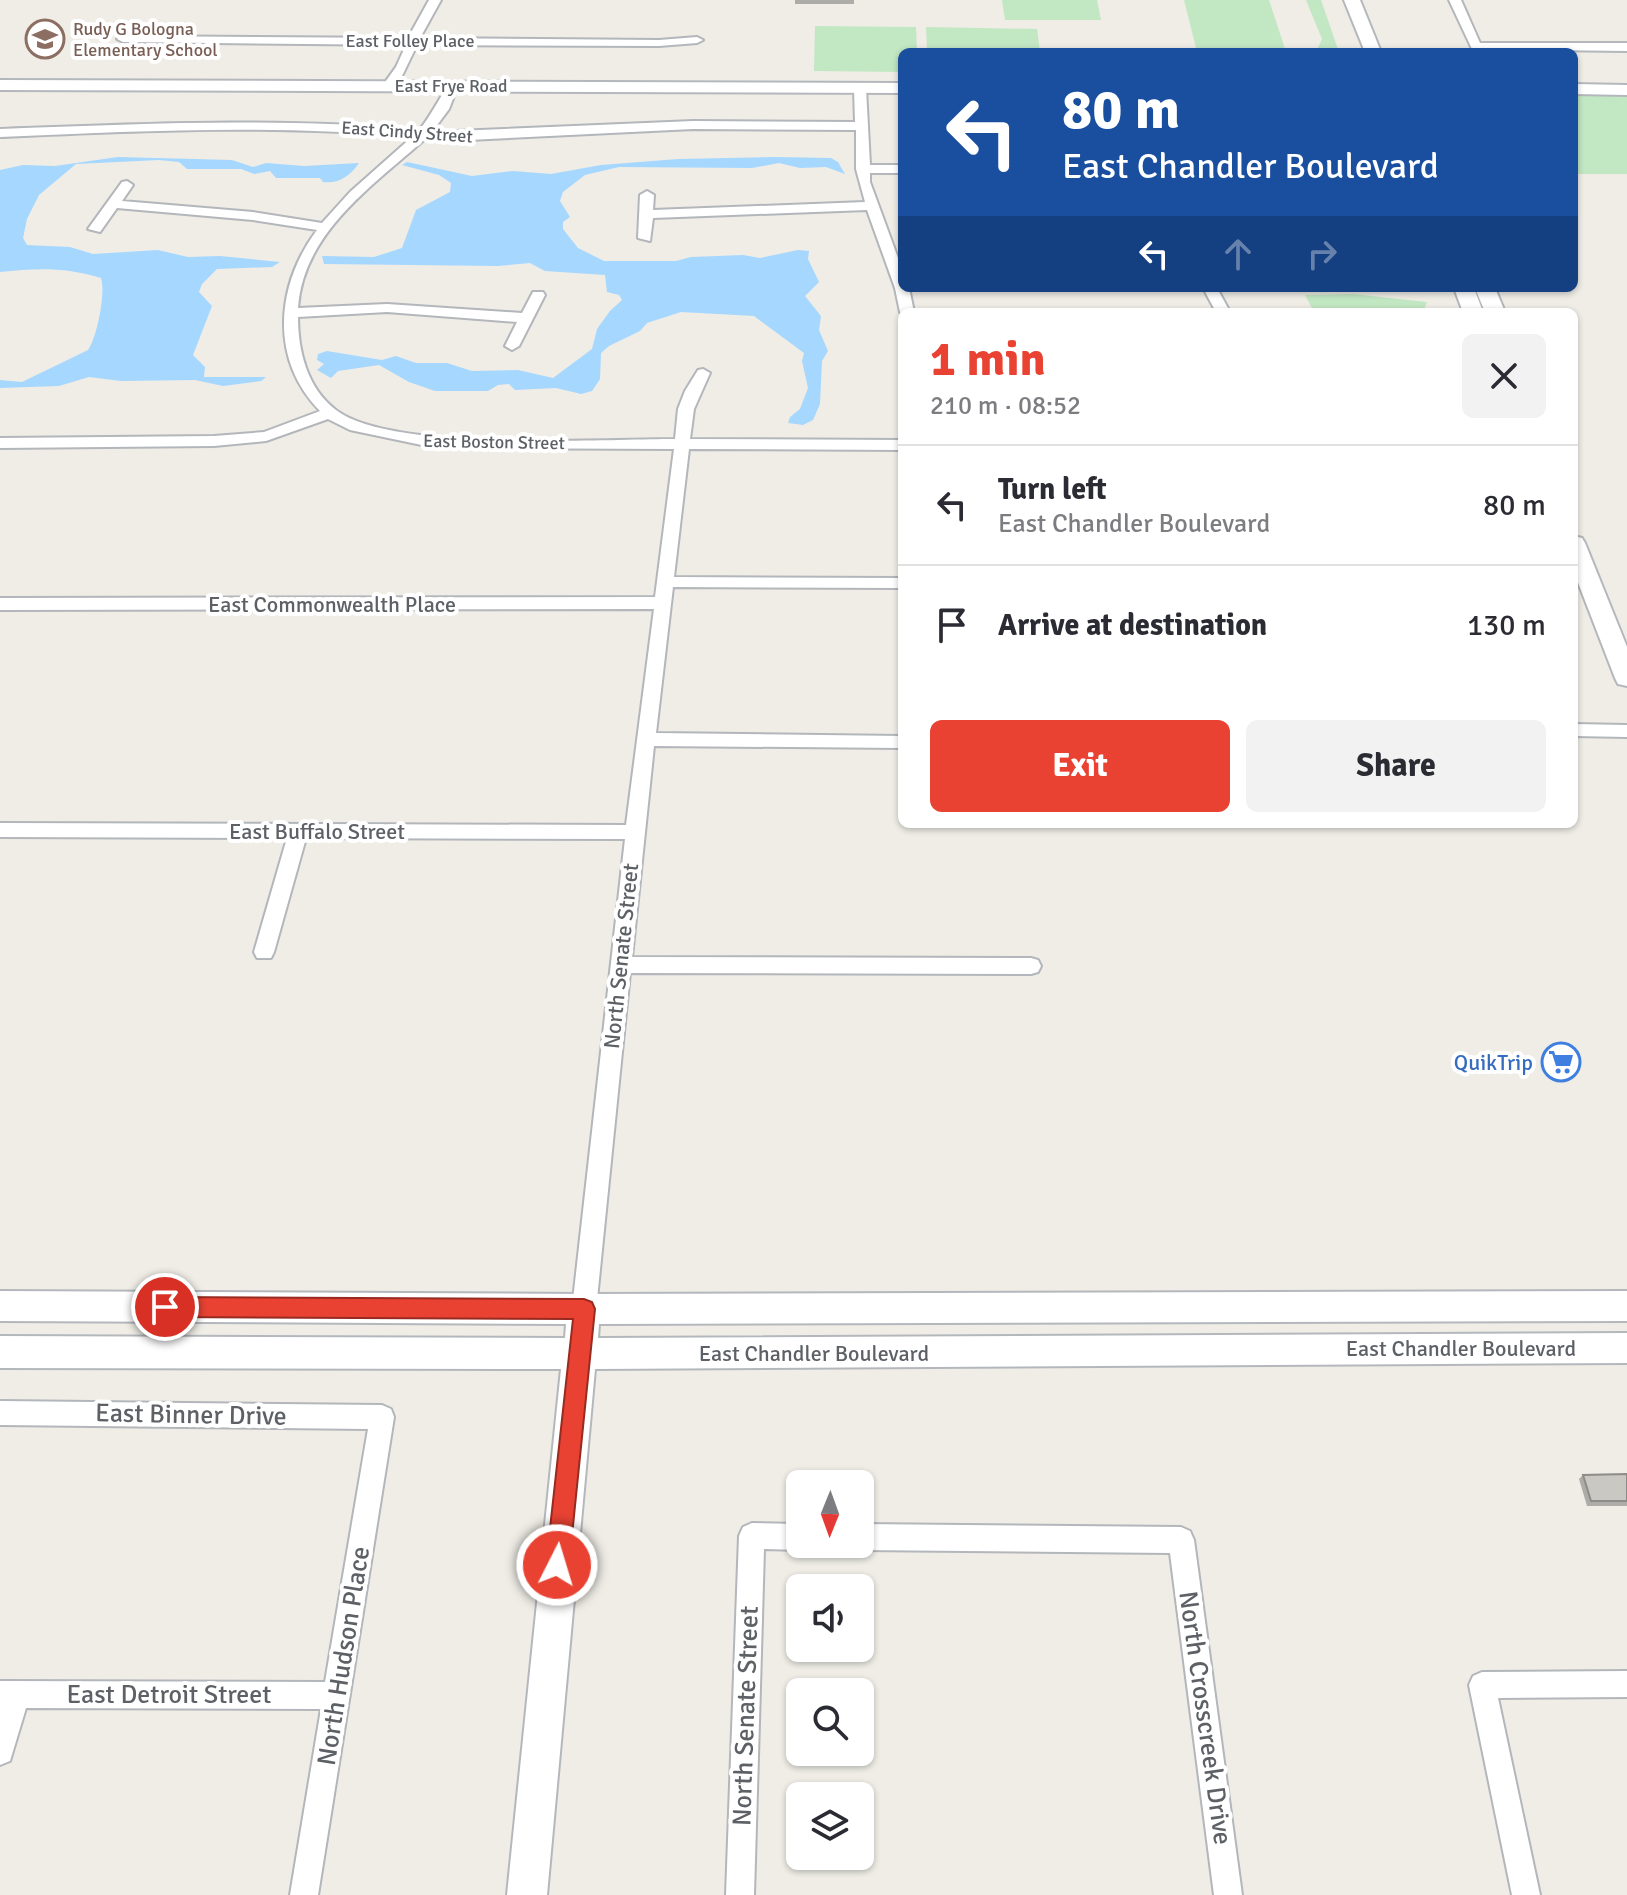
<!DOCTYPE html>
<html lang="en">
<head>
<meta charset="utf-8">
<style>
  body { margin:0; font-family:Signika,sans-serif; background:#f2f2f3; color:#2b2b33; height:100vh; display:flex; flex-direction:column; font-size:30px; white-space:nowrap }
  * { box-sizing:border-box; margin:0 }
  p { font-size:26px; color:#7c7c81 }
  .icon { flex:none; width:44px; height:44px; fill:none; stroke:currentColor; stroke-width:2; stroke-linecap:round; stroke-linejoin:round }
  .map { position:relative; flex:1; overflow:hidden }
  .drawer { position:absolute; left:898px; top:308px; width:680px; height:520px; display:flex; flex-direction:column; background:#fff; border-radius:12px; box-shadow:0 2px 6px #0004 }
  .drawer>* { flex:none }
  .guide { position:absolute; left:898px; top:48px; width:680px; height:244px; border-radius:12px; box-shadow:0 2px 6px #0004; background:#1a4fa0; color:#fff; overflow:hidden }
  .needle { width:52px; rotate:181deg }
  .fabs { position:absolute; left:786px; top:1470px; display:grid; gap:16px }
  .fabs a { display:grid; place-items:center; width:88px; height:88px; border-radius:12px; background:#fff; box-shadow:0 2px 6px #0004; font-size:40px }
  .pin { position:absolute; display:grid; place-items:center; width:68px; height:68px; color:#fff; margin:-34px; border:4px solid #fff; border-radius:50%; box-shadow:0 2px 8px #0007 }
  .me { position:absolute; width:88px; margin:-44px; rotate:5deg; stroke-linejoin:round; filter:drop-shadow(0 0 6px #0008) }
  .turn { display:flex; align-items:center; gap:28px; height:168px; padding:0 32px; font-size:36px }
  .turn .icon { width:104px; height:104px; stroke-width:2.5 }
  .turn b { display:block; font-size:56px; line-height:68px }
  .lanes { display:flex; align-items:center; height:76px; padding:0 32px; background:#0003; justify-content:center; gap:40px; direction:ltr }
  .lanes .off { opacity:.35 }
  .round { display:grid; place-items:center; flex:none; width:84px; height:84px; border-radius:12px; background:#f2f2f3 }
  .headline { display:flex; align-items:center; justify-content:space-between; height:136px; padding:0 32px }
  h1 { font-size:48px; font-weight:700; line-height:60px; color:#e94232 }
  .action { display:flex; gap:16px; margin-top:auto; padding:16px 32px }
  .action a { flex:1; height:92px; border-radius:12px; background:#e94232; color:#fff; font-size:32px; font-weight:700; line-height:92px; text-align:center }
  .action a+a { background:#f2f2f3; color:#2b2b33 }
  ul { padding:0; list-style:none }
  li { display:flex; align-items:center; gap:24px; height:120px; padding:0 32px; border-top:2px solid #e1e1e2 }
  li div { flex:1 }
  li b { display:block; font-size:30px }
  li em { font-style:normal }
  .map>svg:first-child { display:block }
</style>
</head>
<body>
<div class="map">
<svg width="1627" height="1895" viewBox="0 0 1627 1895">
  <rect width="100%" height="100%" fill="#efede6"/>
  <g fill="#c2e7c3">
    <polygon points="1002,0 1097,0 1101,20 1005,20"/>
    <polygon points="1184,0 1269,0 1286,52 1197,52"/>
    <polygon points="1306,0 1321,0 1339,52 1316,52 1322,39"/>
    <polygon points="815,26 916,27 917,52 902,52 902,72 814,71"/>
    <polygon points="926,27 1037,29 1040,52 927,52"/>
    <rect x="1574" y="96" width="53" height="78"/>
    <polygon points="1353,294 1427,302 1423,312 1363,309 1322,312 1312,308 1305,295"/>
  </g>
  <g fill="#a6d7ff">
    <path d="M 118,157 L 232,160 L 253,167 L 266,163 L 304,166 L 359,163 C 350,176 339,184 323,182 L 320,178 L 276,178 L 270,171 L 254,174 L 241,169 L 187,169 L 179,162 L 159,160 L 76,164 L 39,195 L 27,219 L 23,238 L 27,245 L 70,247 L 93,254 L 158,250 L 188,257 L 220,256 L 280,262 L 272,267 L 217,269 L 202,284 L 199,292 L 212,306 L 193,355 L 205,367 L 204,377 L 266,377 L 261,381 L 223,386 L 195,380 L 121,381 L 89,377 L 59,386 L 0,388 L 0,380 L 22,382 L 88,350 C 97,338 106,292 101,278 C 66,267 36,268 0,272 L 0,170 L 23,165 L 55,166 Z"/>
    <polygon points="775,157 831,158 838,162 845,174 826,167 800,168 779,163 752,168 619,167 585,175 563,192 560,201 570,217 563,222 563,229 578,248 604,261 676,261 691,257 743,255 760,258 798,250 809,251 808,259 819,282 805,296 821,316 819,330 828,351 822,361 820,404 813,420 803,425 788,423 790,417 800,409 808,388 802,361 804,353 754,316 681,312 647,323 640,331 609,346 601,353 600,379 592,391 581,394 556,388 515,390 509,384 498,385 488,391 435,391 409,382 379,365 338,371 331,378 317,370 324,364 317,360 318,354 327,351 382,360 396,356 416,363 447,363 472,371 518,370 553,378 592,349 597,329 610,311 622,300 619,295 607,292 605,275 545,271 530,263 498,266 324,264 322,256 374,257 402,248 416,210 450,192 451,183 439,175 402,165 407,162 472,176 513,171 551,174 601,165 678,159"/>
  </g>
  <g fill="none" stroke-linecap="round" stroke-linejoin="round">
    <defs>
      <g id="street">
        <polygon points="429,0 441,0 420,38 659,40 697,37 703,40 697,43 659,46 417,45 402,76 389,89 383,85 396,67 406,45 123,42 117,39 123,36 408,38"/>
        <polygon points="1449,0 1461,0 1480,43 1627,43 1627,51 1472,49"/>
        <path d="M 452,82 L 458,86 L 449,109 L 432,132 L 693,121 L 855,122 L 854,88 L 860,84 L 866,88 L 870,165 L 902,165 L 902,173 L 870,173 L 870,182 L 902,269 L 902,288 L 909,288 L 914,312 L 902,312 L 902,315 L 900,312 L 895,288 L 867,210 L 653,218 L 650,241 L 638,238 L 640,195 L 647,191 L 654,195 L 653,210 L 865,202 L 856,169 L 856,130 L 693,129 L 448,141 L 425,139 C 374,185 303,232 298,308 L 387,304 L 522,313 L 533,292 L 543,292 L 545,295 L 519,346 L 512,350 L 505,346 L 517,322 L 387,312 L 298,317 C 298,351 307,388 336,410 C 391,452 600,439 675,439 L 678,409 L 685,391 L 698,370 L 703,369 L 710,373 L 694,409 L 690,439 L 902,440 L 902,450 L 689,449 L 674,577 L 902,578 L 902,588 L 673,587 L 656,733 L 902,736 L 902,748 L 654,746 L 632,957 L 1031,958 L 1038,960 L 1041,966 L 1038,972 L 1031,974 L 630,973 L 596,1309 L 592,1317 L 584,1320 L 576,1317 L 572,1309 L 625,839 L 306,838 L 274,952 L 271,958 L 257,958 L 254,952 L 287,838 L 0,837 L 0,823 L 626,825 L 654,609 L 0,610 L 0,598 L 655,597 L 674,449 L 436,448 L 350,430 L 328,419 L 266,441 L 214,446 L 0,448 L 0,438 L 214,436 L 264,432 L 320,411 C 269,359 276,285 317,230 L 253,220 L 117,208 L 100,232 L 88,229 L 122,182 L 127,181 L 133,185 L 122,201 L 253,212 L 322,223 L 350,192 L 412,137 C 275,124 137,131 0,137 L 0,129 C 140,124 280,117 419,130 C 430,119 445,86 452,82 Z"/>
        <polygon points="1203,288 1217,288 1230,312 1216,312"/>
        <polygon points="1574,724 1627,725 1627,737 1574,736"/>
        <polygon points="0,1401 382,1405 391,1409 394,1417 318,1895 290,1895 321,1709 26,1708 10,1761 0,1765 0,1681 325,1682 368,1429 0,1425"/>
        <polygon points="752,1523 800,1524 800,1544 810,1544 800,1550 764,1549 754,1895 726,1895 739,1536 743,1527"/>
        <polygon points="860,1524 1181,1527 1190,1531 1194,1540 1242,1895 1214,1895 1170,1553 860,1550 850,1544 860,1544"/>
        <polygon points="1627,1671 1627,1697 1498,1698 1540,1895 1512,1895 1469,1685 1473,1676 1482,1672"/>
      </g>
      <g id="secondary">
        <polygon points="1344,0 1360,0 1381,52 1365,52"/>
        <polygon points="0,80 902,83 902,93 0,90"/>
        <polygon points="1574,84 1627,85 1627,95 1574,94"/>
        <polygon points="1454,288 1474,288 1483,312 1463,312"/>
        <polygon points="1475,288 1495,288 1505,312 1485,312"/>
        <polygon points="1574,536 1582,538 1585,543 1627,647 1627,686 1618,684 1615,678 1574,572"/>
        <polygon points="0,1291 584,1294 1627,1291 1627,1321 599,1324 598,1338 1627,1333 1627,1363 595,1369 547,1895 507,1895 561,1369 0,1368 0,1336 565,1338 566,1324 0,1321"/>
      </g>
    </defs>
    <use href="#street" stroke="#b3b6ba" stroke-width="4"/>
    <use href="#secondary" stroke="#b4b8bd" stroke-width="4"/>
    <use href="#street" fill="#fff" fill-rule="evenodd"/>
    <use href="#secondary" fill="#fff" fill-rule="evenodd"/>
  </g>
  <g fill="#aeaca8">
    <rect x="795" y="0" width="59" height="4"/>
    <polygon points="1627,1474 1627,1506 1587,1506 1579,1479 1583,1475"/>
  </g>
  <polygon fill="#cac8c3" stroke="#8d8c88" stroke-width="2" points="1627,1474 1627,1501 1591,1501 1583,1475"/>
  <polygon fill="#e94232" stroke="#972b20" stroke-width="2" points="165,1297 584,1299 592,1302 595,1309 569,1565 566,1573 557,1577 549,1573 546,1565 573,1319 165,1317 158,1314 155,1307 158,1300"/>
  <defs>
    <symbol id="school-ring" viewBox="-11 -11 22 22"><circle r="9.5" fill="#fff" stroke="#8d6e63" stroke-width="1.5"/><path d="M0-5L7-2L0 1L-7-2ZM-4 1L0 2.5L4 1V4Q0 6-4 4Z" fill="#8d6e63"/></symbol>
    <symbol id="supermarket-ring" viewBox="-11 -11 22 22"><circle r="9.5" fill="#fff" stroke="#3f7fe0" stroke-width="1.5"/><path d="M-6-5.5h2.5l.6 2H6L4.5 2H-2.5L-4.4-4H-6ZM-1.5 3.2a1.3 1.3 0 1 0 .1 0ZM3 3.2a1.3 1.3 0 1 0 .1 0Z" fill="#3f7fe0"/></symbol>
  </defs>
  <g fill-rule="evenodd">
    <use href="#school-ring" x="23" y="17" width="44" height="44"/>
    <use href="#supermarket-ring" x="1539" y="1040" width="44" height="44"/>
  </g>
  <g text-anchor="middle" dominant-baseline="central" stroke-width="8" stroke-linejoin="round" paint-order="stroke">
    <g font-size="18" fill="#785e54" stroke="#fff" text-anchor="start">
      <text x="73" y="29">Rudy G Bologna<tspan x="73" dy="21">Elementary School</tspan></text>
    </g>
    <g font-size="18" fill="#5d6166" stroke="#fff">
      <text x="410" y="41">East Folley Place</text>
      <text x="451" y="86">East Frye Road</text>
      <text transform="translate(407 132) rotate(4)">East Cindy Street</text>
      <text transform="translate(494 442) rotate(1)">East Boston Street</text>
    </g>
    <g font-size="22" fill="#5d6166" stroke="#fff">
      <text x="332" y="604">East Commonwealth Place</text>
      <text x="317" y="831">East Buffalo Street</text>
      <text transform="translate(621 956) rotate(-84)">North Senate Street</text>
      <text x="1461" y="1348">East Chandler Boulevard</text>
      <text x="814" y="1353">East Chandler Boulevard</text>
    </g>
    <g font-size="22" fill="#366cbe" stroke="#fff" text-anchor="end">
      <text x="1533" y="1062">QuikTrip</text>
    </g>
    <g font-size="26" fill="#5d6166" stroke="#fff">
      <text transform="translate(191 1415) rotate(1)">East Binner Drive</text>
      <text transform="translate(344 1656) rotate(-81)">North Hudson Place</text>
      <text x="169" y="1695">East Detroit Street</text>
      <text transform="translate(746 1716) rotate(-88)">North Senate Street</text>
      <text transform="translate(1205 1718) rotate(82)">North Crosscreek Drive</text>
    </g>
  </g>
</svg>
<div class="fabs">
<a><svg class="needle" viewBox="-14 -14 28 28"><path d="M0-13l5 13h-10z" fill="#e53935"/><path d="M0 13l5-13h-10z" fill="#7c7c81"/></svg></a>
<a><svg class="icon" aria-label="sound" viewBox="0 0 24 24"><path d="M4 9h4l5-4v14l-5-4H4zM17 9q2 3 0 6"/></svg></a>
<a><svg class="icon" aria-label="search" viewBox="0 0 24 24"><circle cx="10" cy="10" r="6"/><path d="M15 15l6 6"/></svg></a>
<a><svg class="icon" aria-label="layers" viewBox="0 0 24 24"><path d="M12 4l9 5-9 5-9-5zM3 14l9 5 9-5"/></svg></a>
</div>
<div class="pin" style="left:165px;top:1307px;background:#d93025"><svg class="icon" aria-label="arrive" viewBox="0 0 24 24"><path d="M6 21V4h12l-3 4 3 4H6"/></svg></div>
<svg class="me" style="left:557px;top:1565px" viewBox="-20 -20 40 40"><circle r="17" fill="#e94232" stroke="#fff" stroke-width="3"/><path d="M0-11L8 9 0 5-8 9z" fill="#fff"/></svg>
<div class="guide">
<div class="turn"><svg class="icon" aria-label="left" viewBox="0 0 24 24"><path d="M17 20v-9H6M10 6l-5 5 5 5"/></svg><div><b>80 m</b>East Chandler Boulevard</div></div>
<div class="lanes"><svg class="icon" aria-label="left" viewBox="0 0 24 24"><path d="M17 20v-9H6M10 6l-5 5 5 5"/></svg><svg class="icon off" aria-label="ahead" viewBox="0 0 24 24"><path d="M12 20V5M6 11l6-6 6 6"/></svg><svg class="icon off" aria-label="right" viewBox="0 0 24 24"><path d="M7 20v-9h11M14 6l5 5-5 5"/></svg></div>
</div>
<section class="drawer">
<div class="headline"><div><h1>1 min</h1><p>210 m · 08:52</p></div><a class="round"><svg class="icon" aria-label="close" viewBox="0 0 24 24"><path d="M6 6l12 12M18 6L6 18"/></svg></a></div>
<ul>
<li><svg class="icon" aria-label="left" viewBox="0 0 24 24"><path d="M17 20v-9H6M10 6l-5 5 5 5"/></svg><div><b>Turn left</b><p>East Chandler Boulevard</p></div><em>80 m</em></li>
<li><svg class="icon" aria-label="arrive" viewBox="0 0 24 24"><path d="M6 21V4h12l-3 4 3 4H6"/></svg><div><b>Arrive at destination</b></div><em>130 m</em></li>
</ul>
<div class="action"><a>Exit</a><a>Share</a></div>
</section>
</div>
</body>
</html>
